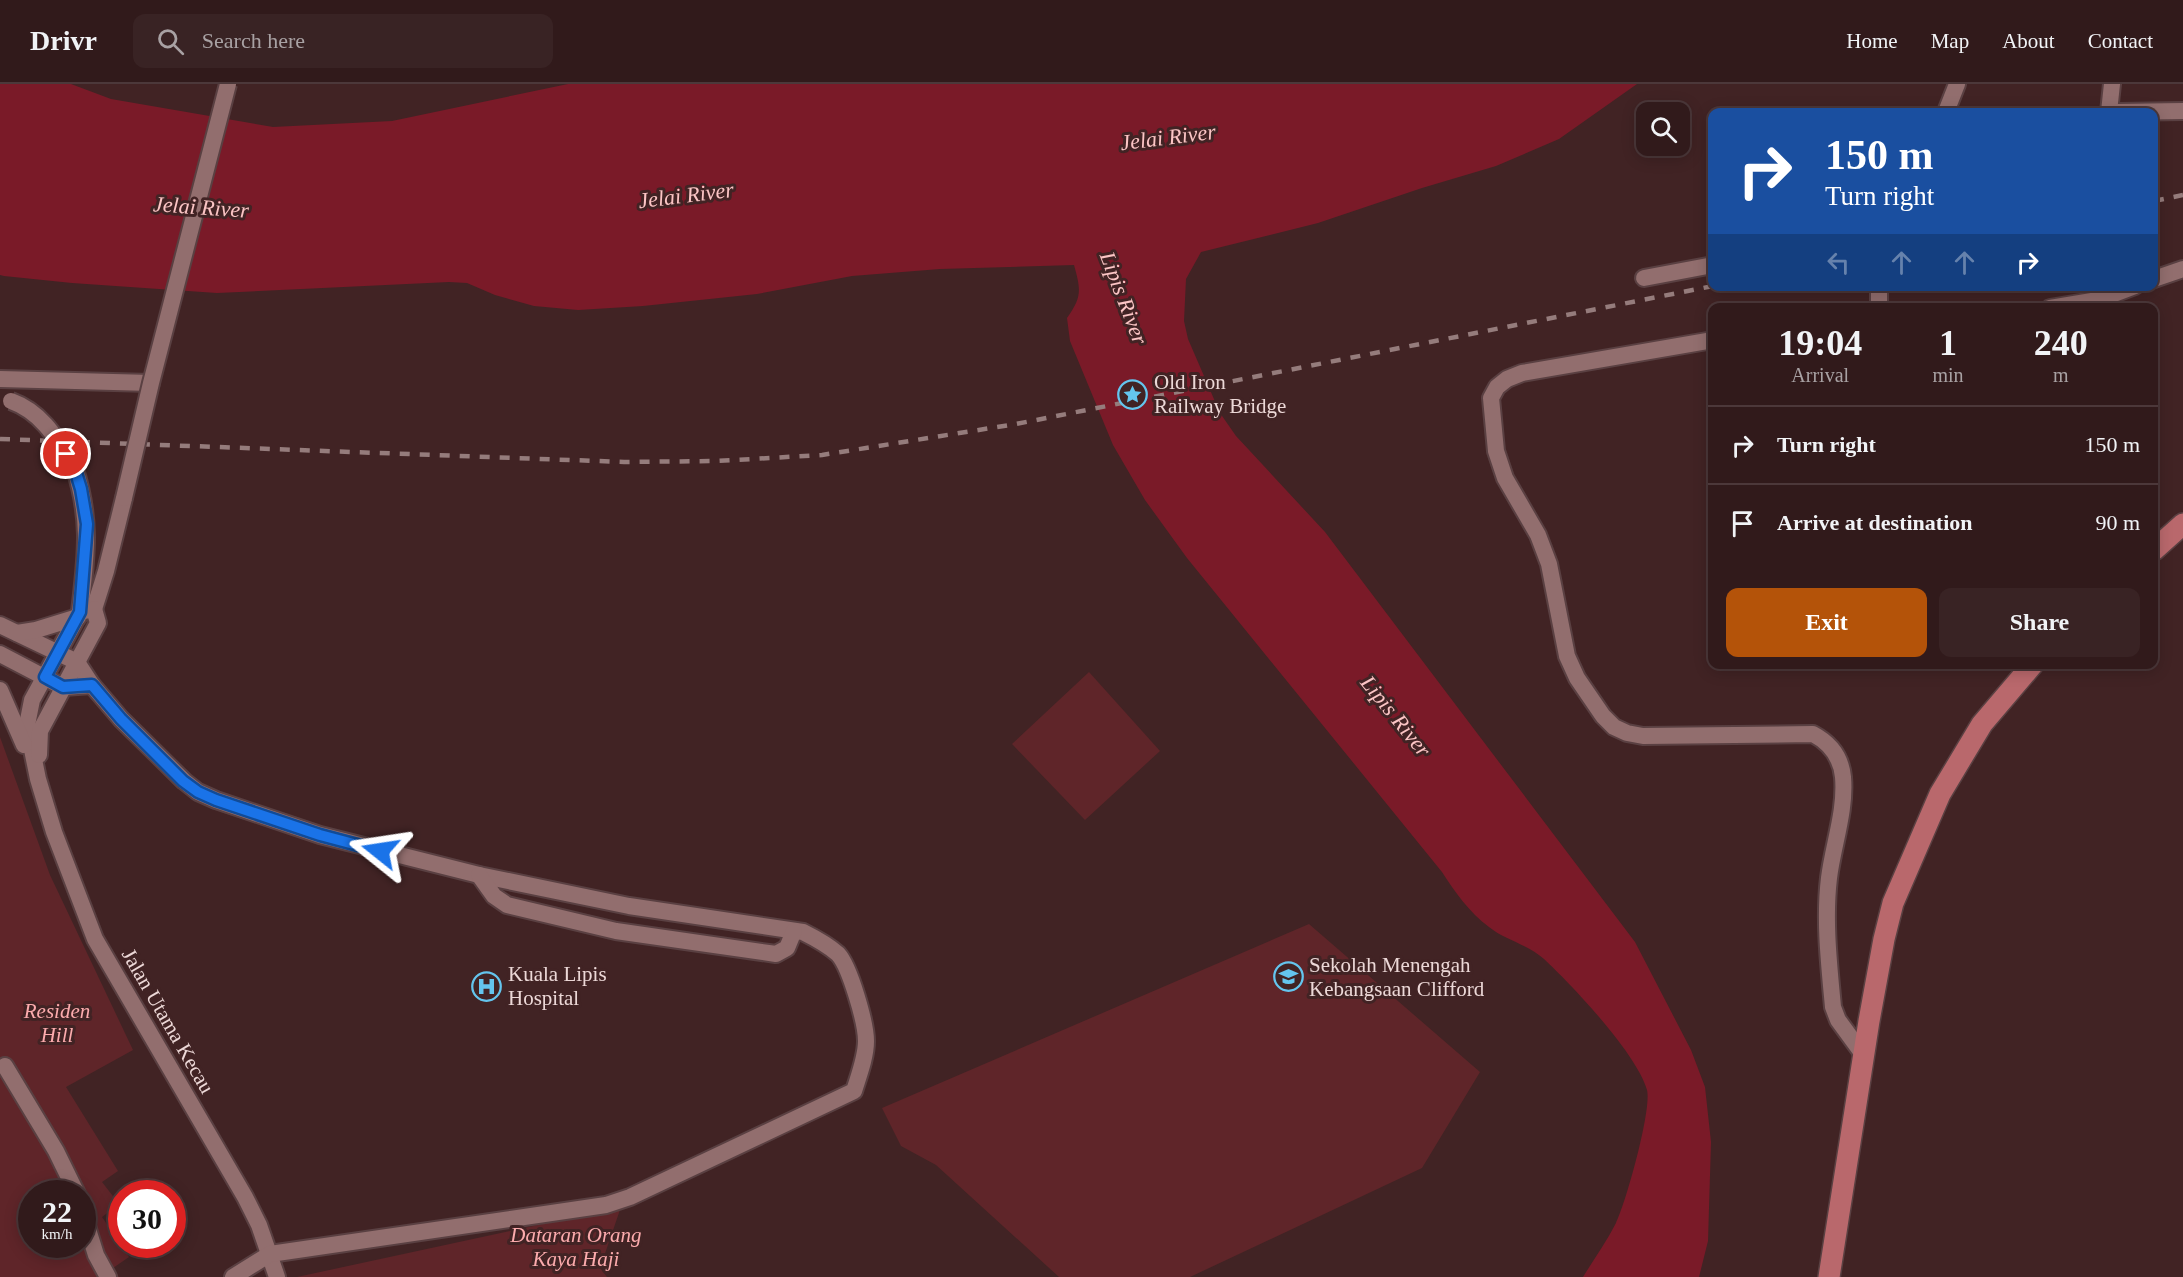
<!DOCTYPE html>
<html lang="en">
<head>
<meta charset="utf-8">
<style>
  body { margin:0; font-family:Georgia,serif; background:#392324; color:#f1f3f6; height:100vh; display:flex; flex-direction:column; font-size:22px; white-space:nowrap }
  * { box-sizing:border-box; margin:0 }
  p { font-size:20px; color:#a8a1a3 }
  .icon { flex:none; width:33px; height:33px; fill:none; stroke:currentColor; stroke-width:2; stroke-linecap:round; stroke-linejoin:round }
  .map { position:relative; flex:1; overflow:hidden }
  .details { position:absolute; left:1708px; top:219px; width:450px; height:366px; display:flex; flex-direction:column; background:#311a1b; border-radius:12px; box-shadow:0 3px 15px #0003,0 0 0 2px #4c383a }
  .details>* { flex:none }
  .banner { position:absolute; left:1708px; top:24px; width:450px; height:183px; border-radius:12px; box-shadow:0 3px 15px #0003,0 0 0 2px #4c383a; background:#1a4fa0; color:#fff; overflow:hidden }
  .controls { position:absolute; left:1636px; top:18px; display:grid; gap:12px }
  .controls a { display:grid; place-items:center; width:54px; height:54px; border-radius:12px; background:#311a1b; box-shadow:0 3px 15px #0003,0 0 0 2px #4c383a; font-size:30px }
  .speed { position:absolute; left:18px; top:1096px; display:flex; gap:12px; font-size:30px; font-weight:700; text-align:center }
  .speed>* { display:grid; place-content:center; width:78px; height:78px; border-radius:50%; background:#311a1b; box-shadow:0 3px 15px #0003,0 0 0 2px #4c383a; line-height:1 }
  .speed small { font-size:15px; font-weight:400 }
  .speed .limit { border:9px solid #d22; background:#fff; color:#111 }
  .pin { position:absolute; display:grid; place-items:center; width:51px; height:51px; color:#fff; margin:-26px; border:3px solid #fff; border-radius:50%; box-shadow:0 2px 6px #0007 }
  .me { position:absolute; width:66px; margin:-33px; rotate:285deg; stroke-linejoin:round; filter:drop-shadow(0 0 4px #0008) }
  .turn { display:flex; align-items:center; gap:21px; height:126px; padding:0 18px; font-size:27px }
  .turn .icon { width:78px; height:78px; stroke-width:2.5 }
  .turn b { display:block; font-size:42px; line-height:51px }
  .lanes { display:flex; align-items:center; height:57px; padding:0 18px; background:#0003; justify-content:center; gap:30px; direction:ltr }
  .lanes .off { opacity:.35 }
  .eta { display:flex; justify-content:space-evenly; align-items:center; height:102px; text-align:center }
  .eta b { font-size:36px; font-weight:800; line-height:42px }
  .cta { display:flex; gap:12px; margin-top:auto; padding:12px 18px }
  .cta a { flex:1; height:69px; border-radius:12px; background:#b45309; color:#fff; font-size:24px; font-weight:800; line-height:69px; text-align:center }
  .cta a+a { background:#392324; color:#f1f3f6 }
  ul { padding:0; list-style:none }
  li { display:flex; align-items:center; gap:18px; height:78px; padding:0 18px; border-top:2px solid #4c383a }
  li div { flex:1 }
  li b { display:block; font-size:22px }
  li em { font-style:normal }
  header { display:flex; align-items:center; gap:36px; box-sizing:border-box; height:84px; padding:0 30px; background:#311a1b; border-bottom:2px solid #4c383a }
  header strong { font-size:28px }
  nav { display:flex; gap:33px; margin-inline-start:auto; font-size:21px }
  .search { width:420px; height:54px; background:#392324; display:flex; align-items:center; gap:15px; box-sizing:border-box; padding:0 21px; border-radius:12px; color:#a8a1a3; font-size:22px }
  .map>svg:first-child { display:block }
</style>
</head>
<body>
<header>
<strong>Drivr</strong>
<div class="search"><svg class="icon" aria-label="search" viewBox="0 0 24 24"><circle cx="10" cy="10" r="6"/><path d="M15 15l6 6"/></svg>Search here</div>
<nav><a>Home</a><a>Map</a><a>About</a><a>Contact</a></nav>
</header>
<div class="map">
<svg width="2183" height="1193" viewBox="0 0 2183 1193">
  <rect width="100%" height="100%" fill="#412324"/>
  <g fill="#5f2529" fill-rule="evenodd">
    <polygon points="1089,588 1160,667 1085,736 1012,660"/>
    <path d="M 0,653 L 50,791 L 133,966 L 66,1003 L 118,1087 L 102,1098 L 119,1120 L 102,1133 L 129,1173 L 113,1184 L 119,1193 L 0,1193 ZM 32,1110 L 82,1110 L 82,1161 L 32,1161 Z"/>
    <polygon points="1309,840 1480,988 1422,1084 1190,1193 1059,1193 936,1081 901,1062 882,1024"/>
    <polygon points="621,1123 600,1184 607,1193 297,1193"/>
  </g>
  <path fill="#7a1a28" d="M 0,0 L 71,0 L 111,15 L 273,43 L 392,37 L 568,0 L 1637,0 L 1559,55 L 1496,82 L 1422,104 L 1318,139 L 1201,168 L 1186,195 L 1184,237 L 1188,255 L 1220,329 L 1236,352 L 1325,448 L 1635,858 L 1691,966 L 1705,1003 L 1711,1058 L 1708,1157 L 1699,1193 L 1583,1193 C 1594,1175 1607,1157 1616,1139 C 1626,1119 1652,1025 1647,1006 C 1637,970 1572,901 1544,875 C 1527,860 1505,856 1489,843 C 1469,828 1455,808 1442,788 L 1187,474 L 1145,416 L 1113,361 L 1070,257 L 1067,234 C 1082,213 1081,206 1074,181 L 940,185 L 852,192 L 757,210 L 643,222 L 578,226 L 534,222 L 495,211 L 467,199 L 449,198 L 217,209 L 72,199 L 4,192 L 0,191 Z"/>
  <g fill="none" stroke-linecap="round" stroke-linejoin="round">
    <defs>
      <g id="minor">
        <polyline points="1946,28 1957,0"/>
        <polyline points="2109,28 2112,0"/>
        <polyline points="2118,28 2183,27"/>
        <polyline points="1644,194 1713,181"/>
        <polyline points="2154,195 2183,185"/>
        <polyline points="1879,202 1879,224"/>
        <polyline points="2050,224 2098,216 2135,202"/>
        <path d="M 1713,256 L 1522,289 L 1507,295 L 1497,303 L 1491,314 L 1496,367 L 1505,394 L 1538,451 L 1549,480 L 1567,572 L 1577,594 L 1603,632 L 1614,643 L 1627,649 L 1643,652 L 1813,650 C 1830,659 1841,673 1843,693 C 1846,727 1833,761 1829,794 C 1824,836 1829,880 1833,923 L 1838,936 L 1865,973"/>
        <polyline points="0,295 151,299"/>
        <path d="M 74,382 C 92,437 86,473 80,528"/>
        <polyline points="94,525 80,528 32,616 27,641 38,695 54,748 95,855 245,1113 259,1141 277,1193"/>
        <polyline points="94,525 106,487 124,414"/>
        <path d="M 0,541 L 77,578 L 92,601 L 121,635 L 184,697 L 198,708 L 216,716 L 320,751 L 479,791 L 629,822 L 803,848 C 815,854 828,861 838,870 C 850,883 866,939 866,957 C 866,973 859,991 854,1007 L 630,1113 L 606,1121 L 270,1170 L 233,1193"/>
        <polyline points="17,549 36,546 78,533"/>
        <polyline points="0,570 63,603 92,601"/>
        <polyline points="0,606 24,661"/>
        <polyline points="39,671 40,647 98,539 94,525"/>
        <polyline points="479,791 494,812 507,821 616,847 776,870 787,864 794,847"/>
        <polyline points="5,982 56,1067 77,1110"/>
        <polyline points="82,1126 96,1171 108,1193"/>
      </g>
      <g id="major">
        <polyline points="2154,466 2183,440"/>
        <polyline points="1829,1193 1869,937 1884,855 1893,819 1940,710 1982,640 2033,580"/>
      </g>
    </defs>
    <use href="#minor" stroke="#5a4042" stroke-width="20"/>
    <use href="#major" stroke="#5a4042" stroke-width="24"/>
    <use href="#minor" stroke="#926e6e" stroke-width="16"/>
    <use href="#major" stroke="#b9686c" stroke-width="21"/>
    <g stroke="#957c7c" stroke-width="4.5" stroke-dasharray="10 10" stroke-linecap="butt">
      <polyline points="2154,117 2183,111"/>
      <polyline points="0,355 624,378 717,377 822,371 1016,340 1713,202"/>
    </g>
    <defs>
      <g id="minor-bridge">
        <path d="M 11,317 C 42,328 57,355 74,382"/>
        <polyline points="124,414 151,299 228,0"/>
      </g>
    </defs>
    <use href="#minor-bridge" stroke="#5a4042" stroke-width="20" stroke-linecap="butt"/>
    <use href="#minor-bridge" stroke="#926e6e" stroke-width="16"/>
  </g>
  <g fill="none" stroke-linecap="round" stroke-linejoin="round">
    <defs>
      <polyline id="route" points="66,370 74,382 81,405 87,440 80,528 45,593 63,603 92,601 121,635 183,697 198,708 216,716 320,751 380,767"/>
    </defs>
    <use href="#route" stroke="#114b97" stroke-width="15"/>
    <use href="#route" stroke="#1a73e8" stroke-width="10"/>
  </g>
  <defs>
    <symbol id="sight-ring" viewBox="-11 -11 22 22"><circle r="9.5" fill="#412324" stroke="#64c5ee" stroke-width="1.5"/><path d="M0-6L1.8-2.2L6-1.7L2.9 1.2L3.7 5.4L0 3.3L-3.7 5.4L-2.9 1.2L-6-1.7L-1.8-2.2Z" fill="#64c5ee"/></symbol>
    <symbol id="school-ring" viewBox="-11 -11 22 22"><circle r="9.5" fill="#412324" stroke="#64c5ee" stroke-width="1.5"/><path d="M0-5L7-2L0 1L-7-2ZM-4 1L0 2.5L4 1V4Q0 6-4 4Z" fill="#64c5ee"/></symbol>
    <symbol id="hospital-ring" viewBox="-11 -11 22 22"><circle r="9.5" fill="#412324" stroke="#64c5ee" stroke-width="1.5"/><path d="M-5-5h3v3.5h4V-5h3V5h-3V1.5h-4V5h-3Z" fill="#64c5ee"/></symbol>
  </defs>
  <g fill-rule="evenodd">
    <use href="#sight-ring" x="1116" y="294" width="33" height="33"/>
    <use href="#school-ring" x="1272" y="876" width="33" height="33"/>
    <use href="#hospital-ring" x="470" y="886" width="33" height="33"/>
  </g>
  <g text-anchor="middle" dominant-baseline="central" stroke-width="6" stroke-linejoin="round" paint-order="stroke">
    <g font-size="21" fill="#ecd8d7" stroke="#412324" text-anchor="start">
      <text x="1154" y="298">Old Iron<tspan x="1154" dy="24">Railway Bridge</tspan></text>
      <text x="1309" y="881">Sekolah Menengah<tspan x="1309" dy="24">Kebangsaan Clifford</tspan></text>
      <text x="508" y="890">Kuala Lipis<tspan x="508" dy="24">Hospital</tspan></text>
    </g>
    <g font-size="21" font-style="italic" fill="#fcabad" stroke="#412324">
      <text x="57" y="927">Residen<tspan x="57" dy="24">Hill</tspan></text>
      <text x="576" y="1151">Dataran Orang<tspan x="576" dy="24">Kaya Haji</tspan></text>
    </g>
    <g font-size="21" fill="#ecd8d7" stroke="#412324">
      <text transform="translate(168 937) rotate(60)">Jalan Utama Kecau</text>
    </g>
    <g font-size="22" font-style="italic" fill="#fcc5c5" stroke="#412324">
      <text transform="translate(1168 53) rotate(-7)">Jelai River</text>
      <text transform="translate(686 111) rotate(-7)">Jelai River</text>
      <text transform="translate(201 123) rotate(4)">Jelai River</text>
      <text transform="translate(1124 214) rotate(69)">Lipis River</text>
      <text transform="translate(1396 632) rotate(51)">Lipis River</text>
    </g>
  </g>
</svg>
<div class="controls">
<a><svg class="icon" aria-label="search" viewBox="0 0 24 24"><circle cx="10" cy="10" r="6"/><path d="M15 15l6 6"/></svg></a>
</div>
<div class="speed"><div>22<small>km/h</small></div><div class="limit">30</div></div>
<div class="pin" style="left:66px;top:370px;background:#d93025"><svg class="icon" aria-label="arrive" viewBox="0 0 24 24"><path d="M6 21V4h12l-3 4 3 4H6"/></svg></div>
<svg class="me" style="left:380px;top:767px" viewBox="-20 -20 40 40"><path d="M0-17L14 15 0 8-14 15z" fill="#1a73e8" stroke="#fff" stroke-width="4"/></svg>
<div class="banner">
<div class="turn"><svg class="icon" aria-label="right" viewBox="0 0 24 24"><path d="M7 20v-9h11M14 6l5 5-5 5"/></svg><div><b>150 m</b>Turn right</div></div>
<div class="lanes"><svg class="icon off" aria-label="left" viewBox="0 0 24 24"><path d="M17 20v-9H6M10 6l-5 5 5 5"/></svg><svg class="icon off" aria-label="ahead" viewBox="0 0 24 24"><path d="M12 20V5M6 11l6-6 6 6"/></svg><svg class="icon off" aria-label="ahead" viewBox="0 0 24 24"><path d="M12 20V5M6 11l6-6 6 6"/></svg><svg class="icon" aria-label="right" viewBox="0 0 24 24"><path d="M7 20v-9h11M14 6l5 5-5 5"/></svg></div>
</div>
<section class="details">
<div class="eta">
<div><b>19:04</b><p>Arrival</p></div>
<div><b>1</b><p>min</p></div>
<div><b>240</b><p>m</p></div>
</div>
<ul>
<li><svg class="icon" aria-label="right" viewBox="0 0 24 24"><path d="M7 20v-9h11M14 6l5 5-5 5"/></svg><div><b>Turn right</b></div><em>150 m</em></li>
<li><svg class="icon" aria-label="arrive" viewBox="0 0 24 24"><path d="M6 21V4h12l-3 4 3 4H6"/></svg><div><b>Arrive at destination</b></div><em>90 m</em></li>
</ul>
<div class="cta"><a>Exit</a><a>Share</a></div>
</section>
</div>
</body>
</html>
